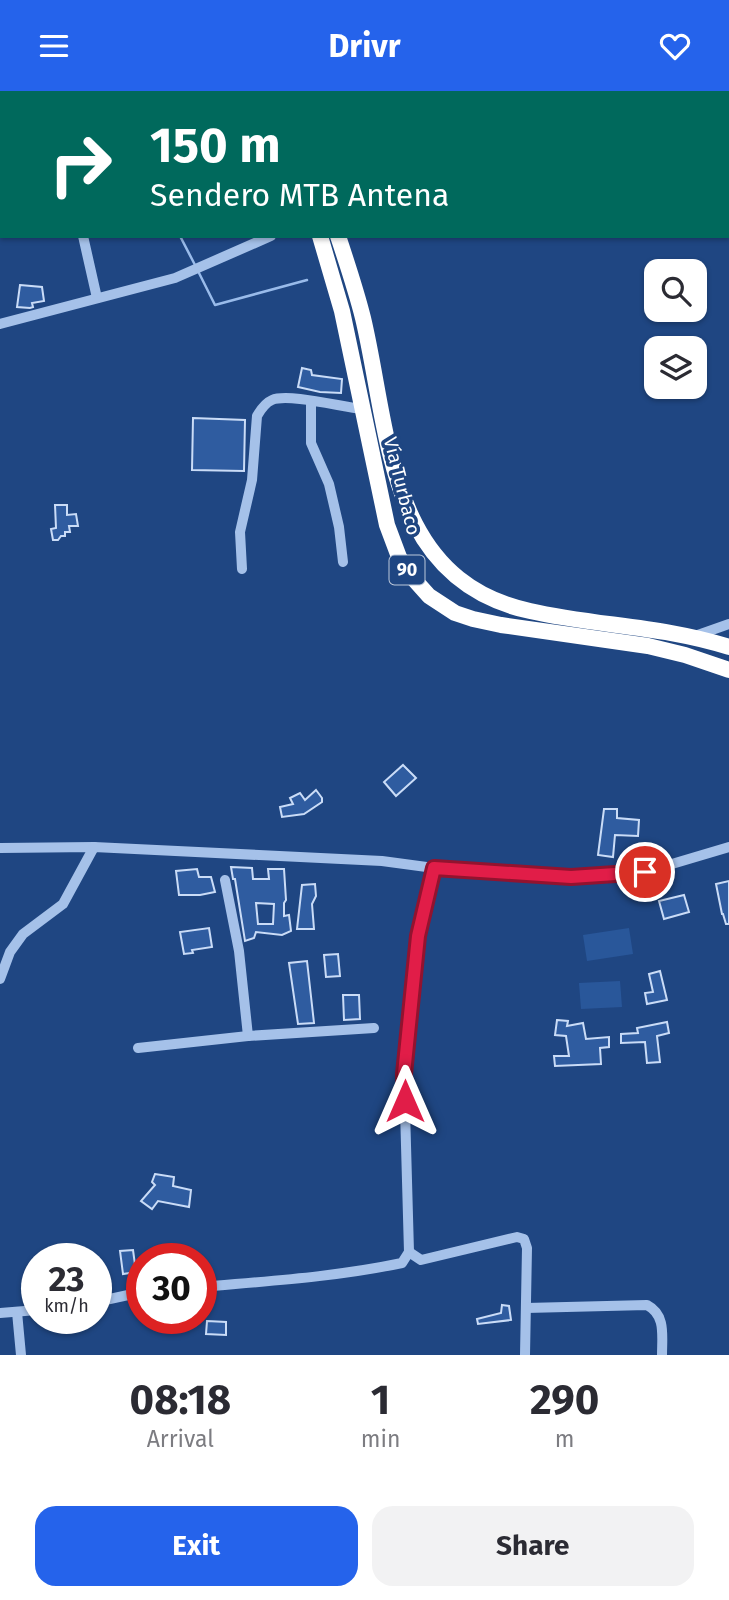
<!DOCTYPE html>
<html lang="en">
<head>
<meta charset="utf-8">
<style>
  body { margin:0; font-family:"Fira Sans",sans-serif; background:#f2f2f3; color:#2b2b33; height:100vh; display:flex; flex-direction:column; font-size:26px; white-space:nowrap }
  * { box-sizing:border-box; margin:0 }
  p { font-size:23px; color:#7c7c81 }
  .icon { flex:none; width:38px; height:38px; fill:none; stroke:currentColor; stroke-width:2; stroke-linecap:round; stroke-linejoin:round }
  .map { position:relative; height:1264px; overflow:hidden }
  .panel { display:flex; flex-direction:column; background:#fff; flex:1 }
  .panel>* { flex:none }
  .guide { position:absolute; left:0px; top:0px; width:730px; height:147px; box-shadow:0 2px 5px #0004; background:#00695c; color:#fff; overflow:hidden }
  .tools { position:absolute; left:644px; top:168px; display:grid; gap:14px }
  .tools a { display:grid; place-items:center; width:63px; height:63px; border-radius:14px; background:#fff; box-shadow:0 2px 5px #0004; font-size:35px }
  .speed { position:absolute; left:21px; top:1152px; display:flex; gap:14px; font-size:35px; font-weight:700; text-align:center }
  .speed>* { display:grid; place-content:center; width:91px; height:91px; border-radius:50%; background:#fff; box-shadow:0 2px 5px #0004; line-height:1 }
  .speed small { font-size:18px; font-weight:400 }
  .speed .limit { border:10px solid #d22; background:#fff; color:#111 }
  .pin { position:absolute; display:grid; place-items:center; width:60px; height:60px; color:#fff; margin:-30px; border:4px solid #fff; border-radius:50%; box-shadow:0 2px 7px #0007 }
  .me { position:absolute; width:77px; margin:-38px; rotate:0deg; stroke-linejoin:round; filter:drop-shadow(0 0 5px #0008) }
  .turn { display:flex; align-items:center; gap:24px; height:147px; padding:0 35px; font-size:32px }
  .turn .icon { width:91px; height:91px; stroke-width:2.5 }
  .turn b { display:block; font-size:49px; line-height:60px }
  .eta { display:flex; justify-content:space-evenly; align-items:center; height:119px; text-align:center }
  .eta b { font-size:42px; font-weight:700; line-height:49px }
  .primary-button { display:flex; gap:14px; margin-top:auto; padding:14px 35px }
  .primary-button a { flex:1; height:80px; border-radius:21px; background:#2563eb; color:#fff; font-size:28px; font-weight:700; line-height:80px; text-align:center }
  .primary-button a+a { background:#f2f2f3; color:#2b2b33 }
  header { display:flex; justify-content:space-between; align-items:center; height:91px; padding:0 35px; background:#2563eb; color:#fff; font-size:32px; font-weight:700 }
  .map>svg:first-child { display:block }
</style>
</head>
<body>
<header><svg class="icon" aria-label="menu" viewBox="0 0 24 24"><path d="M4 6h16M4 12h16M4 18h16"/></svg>Drivr<svg class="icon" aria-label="heart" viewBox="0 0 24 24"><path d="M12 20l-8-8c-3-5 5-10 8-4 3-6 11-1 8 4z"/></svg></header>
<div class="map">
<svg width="729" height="1264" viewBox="0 0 729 1264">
  <rect width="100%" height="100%" fill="#1f4682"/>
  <g fill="#29579a">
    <polygon points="629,837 633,863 587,870 583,844"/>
    <polygon points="620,890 622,916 581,918 579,892"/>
  </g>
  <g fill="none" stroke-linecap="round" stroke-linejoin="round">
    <g stroke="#99bbea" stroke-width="2.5">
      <polyline points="106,0 107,2"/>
      <polyline points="180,145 195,174"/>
      <polyline points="198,180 215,214 307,189"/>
    </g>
  </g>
  <g fill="#2f5ca0" stroke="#cadcf7" stroke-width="2" fill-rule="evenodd">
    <polygon points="20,194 42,196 44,210 32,212 33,216 30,217 17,216"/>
    <polygon points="302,277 311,279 312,284 342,288 341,302 320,301 298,296"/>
    <polygon points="193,327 245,329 244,380 192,379"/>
    <polygon points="55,414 67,414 67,424 76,423 78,435 69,435 70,441 65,441 65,445 61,445 58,449 53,449 51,438 56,437"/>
    <polygon points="403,674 416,687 396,705 384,691"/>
    <polygon points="316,699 322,707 322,711 304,723 282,726 280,716 293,713 290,707 300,702 305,709"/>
    <polygon points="604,718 617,718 617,727 639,729 638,745 615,744 613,766 598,764"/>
    <path d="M 231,776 L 252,777 L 253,788 L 269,788 L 268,778 L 284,778 L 286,809 L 284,812 L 284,825 L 289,824 L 291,840 L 282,844 L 256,841 L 254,847 L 245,850 L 235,788 L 233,788 ZM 256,812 L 274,813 L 273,833 L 258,833 Z"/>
    <polygon points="197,778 199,786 211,786 215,801 200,804 179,804 176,780"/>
    <polygon points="729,790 729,833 726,833 723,823 722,823 716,793"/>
    <polygon points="315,793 316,805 312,813 314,838 297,838 302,794"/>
    <polygon points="684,804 689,821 664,828 659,810"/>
    <polygon points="209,837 212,856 192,859 193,862 184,863 180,841"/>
    <polygon points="338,863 340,885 326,886 324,864"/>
    <polygon points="307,870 314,932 298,933 289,872"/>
    <polygon points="660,880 667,909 647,913 645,902 653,901 649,883"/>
    <polygon points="343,904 359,904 360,928 344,929"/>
    <polygon points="557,929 568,930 567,935 583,932 586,948 609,946 609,956 600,957 601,973 555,975 554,965 569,965 566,945 555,944"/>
    <polygon points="667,931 669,942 657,945 660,971 647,972 645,951 621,952 621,943 638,942 637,937"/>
    <polygon points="155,1083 174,1086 173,1095 191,1099 189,1116 158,1110 152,1118 141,1110 155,1094 152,1091"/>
    <polygon points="133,1159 136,1181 123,1183 120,1160"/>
    <polygon points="502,1214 509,1215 511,1229 478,1233 477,1228 501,1222"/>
    <polygon points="207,1230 226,1231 226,1244 206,1243"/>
  </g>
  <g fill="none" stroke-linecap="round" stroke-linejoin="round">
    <g stroke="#a5c1e9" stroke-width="10">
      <polyline points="0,40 2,42"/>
      <polyline points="83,145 97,207"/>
      <polyline points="0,233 175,187 271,145"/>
      <polyline points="311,310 311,352 329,393 339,436 343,471"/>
      <path d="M 242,478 L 240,441 L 252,389 L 257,325 C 261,318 265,312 272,309 C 288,302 342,316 362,318"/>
      <polyline points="695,545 729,533"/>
      <polyline points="0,757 94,756 382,770 434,777 571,786 645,781 729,756"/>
      <polyline points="225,789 239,860 248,945"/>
      <polyline points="0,888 10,861 23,843 63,813 94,756"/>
      <polyline points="138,957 248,945 374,937"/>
      <polyline points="409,1161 421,1169 517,1146 524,1148 527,1157 525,1264"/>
      <path d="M 201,1196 C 268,1190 336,1186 402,1172 L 409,1161 L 404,983 L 418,845 L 434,777"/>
      <polyline points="96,1211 142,1201"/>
      <path d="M 526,1217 L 647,1214 C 666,1224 662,1244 662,1264"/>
      <polyline points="17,1221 21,1264"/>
      <polyline points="0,1222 37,1219"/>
    </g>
    <g stroke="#fff" stroke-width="16">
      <polyline points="297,0 297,2"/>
      <polyline points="280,2 280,0"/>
      <polyline points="320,145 342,220 387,434 399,466 412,486 429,505 455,522 473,528 501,534 648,555 685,564 729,579"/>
      <path d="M 338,145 C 347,172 356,199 363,227 C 390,340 386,489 530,520 C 596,535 664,535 729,556"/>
    </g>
  </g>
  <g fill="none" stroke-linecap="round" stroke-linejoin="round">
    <defs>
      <polyline id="route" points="405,1010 404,983 418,845 434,777 571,786 645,781"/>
    </defs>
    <use href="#route" stroke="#92132f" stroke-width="18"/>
    <use href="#route" stroke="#e11d48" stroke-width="12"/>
  </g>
  <g text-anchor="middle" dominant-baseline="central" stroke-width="7" stroke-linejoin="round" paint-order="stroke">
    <rect fill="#1f4682" stroke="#bcc8da" stroke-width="2" x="389.5" y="464.5" width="35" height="29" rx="5"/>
    <g font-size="18" font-weight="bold" fill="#fff">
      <text x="407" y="479">90</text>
    </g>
    <g font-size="19" fill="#fff" stroke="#1f4682">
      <text transform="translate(402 395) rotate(76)">Vía Turbaco</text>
    </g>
  </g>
</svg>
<div class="tools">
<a><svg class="icon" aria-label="search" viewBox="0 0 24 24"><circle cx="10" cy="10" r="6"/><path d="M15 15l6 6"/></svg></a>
<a><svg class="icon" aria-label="layers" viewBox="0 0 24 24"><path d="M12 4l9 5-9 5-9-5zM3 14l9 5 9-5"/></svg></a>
</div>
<div class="speed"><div>23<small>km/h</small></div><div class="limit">30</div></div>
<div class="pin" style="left:645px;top:781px;background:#d93025"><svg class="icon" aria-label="arrive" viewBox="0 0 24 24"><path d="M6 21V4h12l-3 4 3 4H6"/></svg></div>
<svg class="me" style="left:405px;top:1010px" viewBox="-20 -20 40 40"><path d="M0-17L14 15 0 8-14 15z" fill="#e11d48" stroke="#fff" stroke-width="4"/></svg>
<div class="guide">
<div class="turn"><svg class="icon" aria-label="right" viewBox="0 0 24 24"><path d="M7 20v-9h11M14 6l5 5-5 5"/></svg><div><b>150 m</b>Sendero MTB Antena</div></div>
</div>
</div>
<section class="panel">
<div class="eta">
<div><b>08:18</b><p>Arrival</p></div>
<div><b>1</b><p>min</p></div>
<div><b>290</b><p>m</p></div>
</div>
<div class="primary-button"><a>Exit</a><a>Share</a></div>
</section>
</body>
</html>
